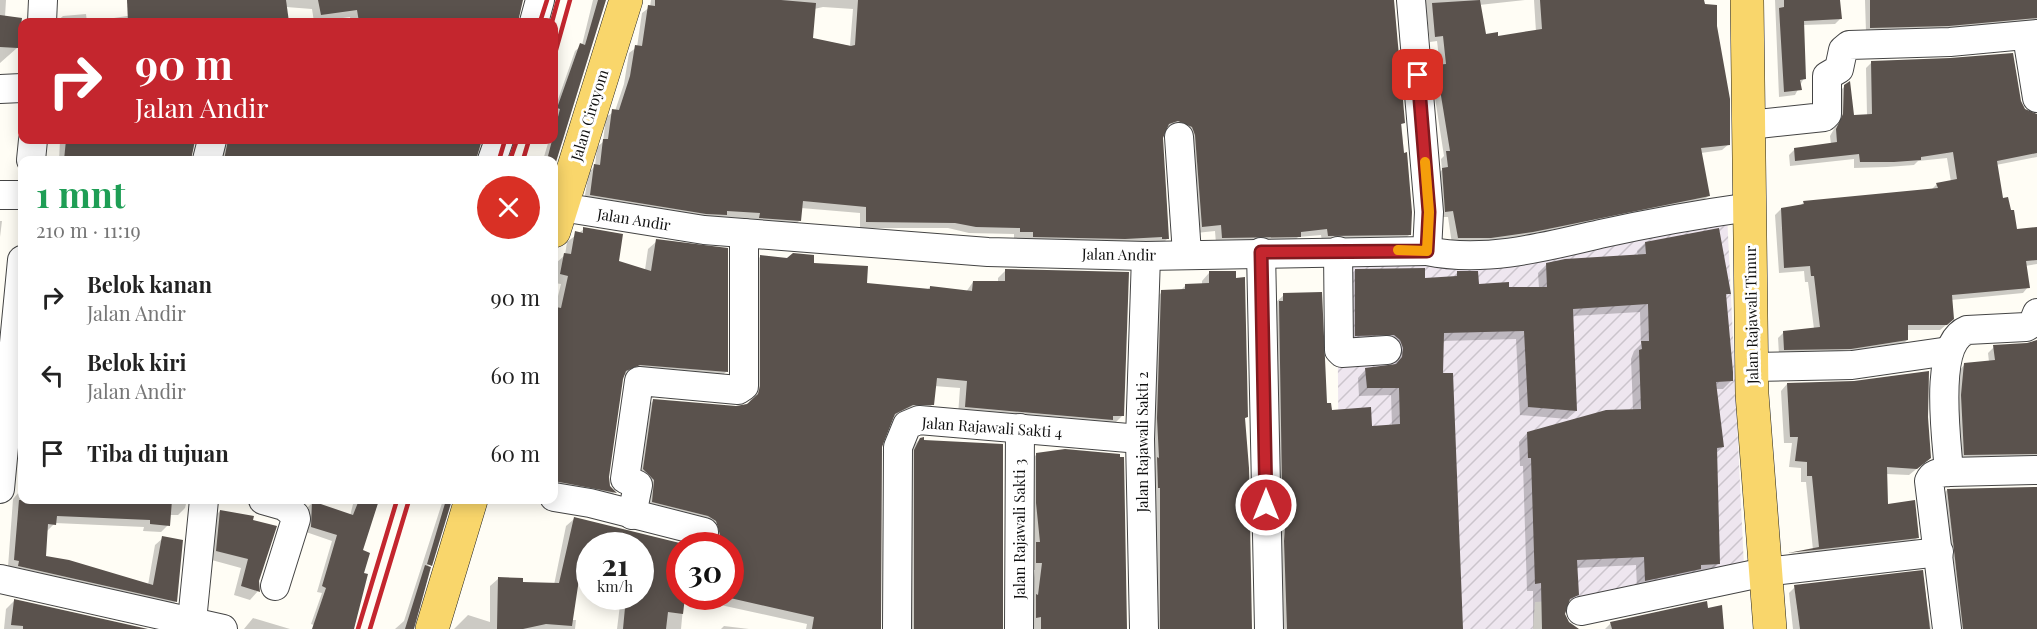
<!DOCTYPE html>
<html lang="id">
<head>
<meta charset="utf-8">
<style>
  body { margin:0; font-family:"Playfair Display",serif; background:#f2f2f2; color:#222; height:100vh; display:flex; flex-direction:column; font-size:22px; white-space:nowrap }
  * { box-sizing:border-box; margin:0 }
  p { font-size:20px; color:#767676 }
  .icon { flex:none; width:33px; height:33px; fill:none; stroke:currentColor; stroke-width:2; stroke-linecap:round; stroke-linejoin:round }
  .map { position:relative; flex:1; overflow:hidden }
  .drawer { position:absolute; left:18px; top:156px; width:540px; height:348px; display:flex; flex-direction:column; background:#fff; border-radius:12px; box-shadow:0 3px 15px #0003 }
  .drawer>* { flex:none }
  .top-card { position:absolute; left:18px; top:18px; width:540px; height:126px; border-radius:12px; box-shadow:0 3px 15px #0003; background:#c4262e; color:#fff; overflow:hidden }
  .speed { position:absolute; left:576px; top:532px; display:flex; gap:12px; font-size:30px; font-weight:700; text-align:center }
  .speed>* { display:grid; place-content:center; width:78px; height:78px; border-radius:50%; background:#fff; box-shadow:0 3px 15px #0003; line-height:1 }
  .speed small { font-size:15px; font-weight:400 }
  .speed .limit { border:9px solid #d22; background:#fff; color:#111 }
  .pin { position:absolute; display:grid; place-items:center; width:51px; height:51px; color:#fff; margin:-26px; border-radius:12px; box-shadow:0 3px 9px #0006 }
  .me { position:absolute; width:66px; margin:-33px; rotate:0deg; stroke-linejoin:round; filter:drop-shadow(0 0 4px #0008) }
  .turn { display:flex; align-items:center; gap:21px; height:126px; padding:0 18px; font-size:27px }
  .turn .icon { width:78px; height:78px; stroke-width:2.5 }
  .turn b { display:block; font-size:42px; line-height:51px }
  .round { display:grid; place-items:center; flex:none; width:63px; height:63px; border-radius:32px; background:#f2f2f2 }
  .head { display:flex; align-items:center; justify-content:space-between; height:102px; padding:0 18px }
  h1 { font-size:36px; font-weight:700; line-height:45px; color:#1e9e55 }
  ul { padding:0; list-style:none }
  li { display:flex; align-items:center; gap:18px; height:78px; padding:0 18px }
  li div { flex:1 }
  li b { display:block; font-size:22px }
  li em { font-style:normal }
  .map>svg:first-child { display:block }
</style>
</head>
<body>
<div class="map">
<svg width="2037" height="629" viewBox="0 0 2037 629">
  <defs>
    <pattern id="industrial-furrows" width="10" height="10" patternUnits="userSpaceOnUse" patternTransform="scale(1.5)"><rect width="10" height="10" fill="#eee6ef"/><path d="M-1 1l2-2M0 10L10 0M9 11l2-2" fill="none" stroke="#cbc4cc"/></pattern>
  </defs>
  <rect width="100%" height="100%" fill="#fffdf5"/>
  <polygon fill="url(#industrial-furrows)" points="1727,214 1744,567 1647,594 1535,602 1533,629 1340,629 1337,260"/>
  <g fill="#0003" fill-rule="evenodd">
    <polygon points="0,0 6,0 5,17 17,48 0,63"/>
    <polygon points="142,0 521,0 517,22 351,22 350,17 314,22 312,9 286,7 287,22 88,22 198,5"/>
    <polygon points="593,0 605,0 554,165 554,160 543,160 549,140 554,140 554,111 575,51 582,45"/>
    <path d="M 651,0 L 1392,0 L 1410,234 L 1403,241 L 1322,242 L 1321,235 L 1298,237 L 1293,243 L 1216,244 L 1215,231 L 1196,233 L 1171,126 L 1165,128 L 1161,137 L 1168,238 L 1161,245 L 1028,243 L 1028,238 L 1014,238 L 1014,234 L 969,233 L 948,228 L 860,228 L 860,213 L 801,208 L 800,220 L 793,227 L 754,224 L 755,219 L 723,217 L 719,221 L 584,201 L 589,172 L 595,166 L 597,147 L 603,142 L 606,117 L 615,111 L 624,84 L 629,53 L 637,47 L 642,13 L 650,7 ZM 823,7 L 853,9 L 850,46 L 812,39 L 814,9 Z"/>
    <polygon points="1425,0 1525,0 1479,5 1485,35 1497,38 1536,32 1534,0 1696,0 1715,26 1729,144 1722,150 1701,153 1708,196 1702,202 1526,238 1452,244 1448,217 1440,217 1436,175 1442,170 1441,159 1444,156 1431,72 1440,66 1437,41 1430,42"/>
    <polygon points="1775,0 1839,0 1841,18 1835,24 1803,25 1804,78 1795,95 1779,97"/>
    <polygon points="1865,0 2037,0 2037,24 1866,33"/>
    <polygon points="86,14 87,22 56,22 63,16"/>
    <polygon points="1872,62 2020,103 2037,127 2037,157 1996,165 2002,200 2016,231 2037,228 2037,264 2025,266 2028,287 2023,293 1951,300 1952,319 1946,325 1940,330 1906,330 1907,340 1901,346 1844,354 1779,355 1778,338 1784,332 1814,329 1808,282 1805,282 1804,271 1779,273 1775,215 1781,209 1800,206 1804,202 1931,190 1937,184 1951,182 1947,158 1918,161 1914,165 1887,167 1854,168 1854,159 1790,166 1789,155 1795,149 1831,144 1830,136 1838,122 1838,93 1844,87 1853,116 1867,115 1866,68"/>
    <polygon points="60,140 196,140 190,160 59,160"/>
    <polygon points="219,140 480,140 475,160 219,160"/>
    <polygon points="0,221 2,221 0,237"/>
    <polygon points="584,229 617,262 645,270 648,249 657,241 726,250 726,372 717,380 631,373 622,376 607,477 609,487 614,493 607,501 554,490 554,312 561,284 554,283 554,275 556,263 565,255 567,242"/>
    <polygon points="1645,243 1729,293 1725,297 1731,381 1723,389 1715,389 1723,447 1715,454 1719,563 1710,572 1637,588 1636,565 1576,568 1577,594 1567,604 1563,614 1568,624 1578,629 1533,629 1533,591 1527,591 1523,466 1520,466 1519,442 1527,433 1633,411 1631,359 1634,351 1641,344 1640,312 1572,316 1576,411 1567,419 1520,415 1516,339 1442,341 1442,374 1462,629 1278,629 1275,303 1284,295 1325,405 1330,411 1370,427 1392,426 1391,395 1359,396 1358,378 1366,369 1394,366 1396,357 1348,343 1347,279 1355,270 1424,279 1452,278 1457,273 1478,285 1508,289 1539,288 1538,273 1546,265 1638,256 1637,251"/>
    <polygon points="761,256 812,264 865,284 927,290 930,287 966,292 973,282 998,282 998,278 1006,270 1123,415 1115,423 958,415 960,388 934,386 933,404 925,412 904,412 892,418 880,447 879,629 806,629 807,624 684,597 681,629 617,629 621,597 640,597 640,546 590,546 590,577 578,574 571,620 576,620 575,629 454,629 468,615 490,622 490,586 498,579 521,584 554,585 566,526 574,519 686,546 680,546 680,597 730,597 730,546 711,546 713,537 645,509 636,477 646,408 654,400 737,408 749,403 753,395 753,264"/>
    <polygon points="1209,273 1246,417 1243,420 1250,629 1152,629 1154,300 1162,292 1180,291 1186,285 1202,284 1202,281"/>
    <polygon points="2037,340 2037,462 1959,460 1955,402 1959,371 1965,364 1989,362 1988,353 1994,347 2028,345"/>
    <polygon points="1787,384 1927,418 1930,458 1909,475 1886,474 1887,505 1918,537 1911,544 1785,558 1789,554 1813,550 1806,482 1801,482 1801,468 1789,467 1792,443 1784,443 1781,391"/>
    <polygon points="920,439 1001,629 906,629 912,447"/>
    <polygon points="1037,454 1126,629 1034,629 1034,624 1028,625 1035,570 1029,570 1029,462"/>
    <polygon points="2037,488 2037,629 1957,629 1941,496 1947,490"/>
    <polygon points="20,491 22,500 187,500 185,508 178,515 169,515 168,525 161,532 143,531 144,527 55,523 46,532 44,558 148,585 155,545 163,538 176,601 169,608 8,567 13,499"/>
    <polygon points="354,500 379,500 361,551 362,574 352,629 327,629 311,624 322,593 317,592 332,541 306,532 307,508 312,503 350,516"/>
    <polygon points="443,500 450,500 428,567 413,629 395,629 404,621"/>
    <polygon points="220,511 252,517 258,591 250,600 234,595 241,568 208,559 211,520"/>
    <polygon points="1922,572 1931,629 1793,629 1789,593 1795,587"/>
    <polygon points="14,601 137,629 4,629 6,609"/>
    <polygon points="1707,610 1723,629 1605,629 1611,623"/>
    <polygon points="253,618 290,629 244,629"/>
    <polygon points="724,626 749,629 721,629"/>
  </g>
  <g fill="#5a524d">
    <polygon points="127,0 286,0 289,22 128,22"/>
    <polygon points="318,0 523,0 518,22 359,22 357,10 321,15"/>
    <polygon points="598,0 606,0 556,162 547,160 560,109 557,108 580,43 585,45"/>
    <polygon points="655,0 781,0 816,3 813,38 851,46 855,45 858,0 1394,0 1405,123 1401,124 1404,153 1407,152 1412,212 1411,235 1328,236 1327,229 1301,232 1301,237 1222,238 1221,225 1202,227 1195,135 1192,127 1178,121 1169,124 1163,138 1169,239 1162,239 1162,237 1125,239 1033,237 1033,232 1020,232 1020,228 976,227 955,223 866,222 866,207 803,201 801,221 759,218 760,213 727,211 727,215 706,214 590,195 594,164 600,165 603,139 608,139 612,109 619,110 630,76 635,45 642,46 648,5 655,6"/>
    <polygon points="1480,0 1486,34 1498,32 1498,36 1542,29 1540,0 1704,0 1705,4 1717,5 1717,26 1730,99 1730,145 1701,148 1710,196 1533,232 1491,238 1458,238 1453,211 1445,212 1442,168 1448,167 1446,151 1450,151 1436,65 1446,64 1443,36 1435,37 1432,3"/>
    <polygon points="1784,0 1840,0 1842,19 1804,21 1806,79 1800,80 1802,90 1784,92 1779,8 1784,7"/>
    <polygon points="1870,0 2037,0 2037,18 1949,26 1870,28"/>
    <polygon points="0,15 22,18 18,48 0,47"/>
    <polygon points="2013,53 2021,101 2025,109 2037,114 2037,153 1997,161 2003,198 2008,197 2011,210 2014,210 2017,229 2037,227 2037,260 2026,261 2030,288 1952,295 1954,319 1947,325 1908,325 1908,340 1851,349 1784,350 1783,331 1820,327 1814,276 1811,276 1810,266 1784,268 1781,208 1804,204 1803,201 1938,188 1936,183 1957,179 1953,152 1921,157 1921,160 1894,162 1860,162 1859,154 1795,161 1794,148 1837,142 1836,129 1843,114 1844,85 1850,81 1854,115 1872,114 1871,61 1950,58"/>
    <polygon points="66,140 195,140 191,160 64,160"/>
    <polygon points="228,140 482,140 476,160 224,160"/>
    <polygon points="583,227 623,234 619,261 651,271 656,239 728,248 728,372 640,365 626,371 623,379 609,477 610,486 617,493 554,481 554,324 556,307 561,308 568,276 560,274 564,253 571,254 575,231 583,233"/>
    <polygon points="1719,228 1731,294 1726,294 1733,372 1733,381 1716,382 1724,447 1717,448 1720,564 1701,565 1701,569 1645,581 1644,557 1577,560 1579,595 1570,599 1565,614 1569,622 1579,629 1542,629 1541,583 1535,584 1531,458 1528,458 1527,432 1606,410 1641,409 1639,350 1642,349 1641,341 1649,341 1648,304 1573,309 1577,411 1528,407 1524,331 1444,333 1443,373 1453,373 1463,629 1287,629 1284,541 1286,514 1286,485 1282,486 1279,301 1283,301 1283,293 1322,292 1327,403 1331,403 1332,410 1371,407 1372,426 1400,424 1399,388 1367,388 1365,368 1396,364 1402,357 1403,348 1400,340 1394,335 1355,336 1355,269 1425,268 1425,278 1457,276 1457,271 1478,271 1479,284 1509,282 1509,287 1547,287 1546,263 1565,259 1646,254 1645,242"/>
    <polygon points="793,253 814,255 814,263 868,266 867,283 930,289 930,286 972,291 973,281 1005,281 1005,269 1129,272 1124,416 1113,416 1113,420 965,407 967,381 937,378 934,405 913,405 895,414 882,447 881,629 812,629 814,617 730,598 730,546 712,546 720,535 716,521 708,516 652,502 654,480 643,469 653,399 736,406 747,404 758,394 760,386 760,255 787,258"/>
    <polygon points="1209,271 1236,271 1236,278 1245,277 1245,281 1248,417 1245,418 1249,468 1252,629 1160,629 1160,488 1158,488 1157,457 1159,458 1157,418 1161,290 1185,289 1185,284 1209,283"/>
    <polygon points="2037,340 2037,454 1964,455 1961,395 1964,363 1995,360 1993,345 2027,343"/>
    <polygon points="1929,371 1928,417 1931,458 1917,469 1887,467 1888,504 1915,500 1919,538 1788,553 1819,547 1812,476 1807,476 1807,462 1795,461 1798,437 1790,437 1787,383 1854,381"/>
    <polygon points="924,437 924,440 1003,444 1003,629 914,629 914,450 920,438"/>
    <polygon points="1065,449 1120,454 1120,457 1124,457 1127,629 1041,629 1041,617 1036,618 1036,594 1038,595 1042,563 1036,563 1036,542 1040,542 1036,503 1036,453"/>
    <polygon points="2037,487 2037,629 1963,629 1947,489"/>
    <polygon points="19,500 172,500 170,526 150,524 150,520 57,516 56,525 48,524 46,556 69,560 153,585 162,536 183,540 177,602 18,566 19,561 14,560"/>
    <polygon points="359,500 379,500 363,550 370,553 364,573 368,574 354,629 312,629 326,588 322,586 337,535 311,527 312,501 353,515"/>
    <polygon points="446,500 452,500 432,566 427,564"/>
    <polygon points="220,510 254,516 253,520 277,526 259,581 260,592 241,586 248,559 216,551"/>
    <polygon points="574,517 692,546 680,546 680,597 685,597 683,614 668,612 666,629 623,629 626,597 640,597 640,546 590,546 590,568 581,566 572,626 546,624 523,629 497,629 498,577 523,578 523,582 559,583"/>
    <polygon points="425,565 431,567 414,629 405,629"/>
    <polygon points="1923,570 1930,629 1800,629 1794,585"/>
    <polygon points="14,600 14,599 148,629 23,629 23,626 11,625"/>
    <polygon points="1707,601 1708,608 1722,605 1724,629 1612,629 1610,622"/>
  </g>
  <g fill="none" stroke-linecap="round" stroke-linejoin="round">
    <defs>
      <g id="minor">
        <polyline points="42,22 43,0"/>
        <polyline points="534,22 540,0"/>
        <polyline points="2027,36 2037,98"/>
        <polyline points="0,89 22,88"/>
        <polyline points="1749,125 1824,117 1827,114 1827,76 1839,69 1843,50 1849,45 1950,42 2037,34"/>
        <polyline points="1179,137 1187,254"/>
        <polyline points="31,160 33,140"/>
        <polyline points="207,160 212,140"/>
        <polyline points="492,160 499,140"/>
        <polyline points="0,195 22,195"/>
        <polyline points="561,207 704,230 988,252 1146,256 1427,251 1429,212 1411,0"/>
        <polyline points="1338,251 1339,350 1342,353 1387,350"/>
        <path d="M 1427,251 C 1484,263 1545,247 1600,234 C 1650,223 1700,214 1750,207"/>
        <polyline points="1261,252 1269,629"/>
        <polyline points="1752,367 1852,365 1949,351"/>
        <path d="M 1949,472 C 1947,441 1932,344 1967,330 L 2026,327 L 2033,323 L 2037,313"/>
        <polyline points="0,489 22,260"/>
        <polyline points="554,497 590,503 704,532"/>
        <polyline points="263,500 284,506 295,515 296,519 275,586"/>
        <polyline points="632,515 638,485 625,479 639,381 738,390 744,386 744,233"/>
        <polyline points="0,579 223,629"/>
        <polyline points="1581,611 1765,572 1939,552"/>
        <polyline points="192,621 204,500"/>
        <polyline points="897,629 898,447 907,425 919,420 1140,439"/>
        <polyline points="1019,629 1020,428"/>
        <polyline points="1144,629 1140,439 1146,256"/>
        <path d="M 1947,629 L 1929,481 C 1933,472 1940,473 1949,472 L 2037,470"/>
      </g>
      <g id="major">
        <polyline points="1747,0 1752,394 1770,629"/>
        <polyline points="554,231 626,0"/>
        <polyline points="432,629 471,500"/>
      </g>
    </defs>
    <use href="#minor" stroke="#444" stroke-width="30"/>
    <use href="#major" stroke="#222" stroke-width="34"/>
    <use href="#minor" stroke="#fff" stroke-width="28"/>
    <use href="#major" stroke="#f9d66b" stroke-width="33"/>
    <g stroke="#c4262e" stroke-width="4.5">
      <polyline points="540,22 547,0"/>
      <polyline points="552,22 558,0"/>
      <polyline points="554,57 570,0"/>
      <polyline points="499,160 505,140"/>
      <polyline points="510,160 517,140"/>
      <polyline points="523,160 529,140"/>
      <polyline points="358,629 397,500"/>
      <polyline points="370,629 409,500"/>
    </g>
  </g>
  <g fill="none" stroke-linecap="round" stroke-linejoin="round">
    <defs>
      <polyline id="route" points="1266,505 1261,252 1427,251 1429,212 1418,75"/>
    </defs>
    <use href="#route" stroke="#7f191e" stroke-width="15"/>
    <use href="#route" stroke="#c4262e" stroke-width="10"/>
    <polyline stroke="#f59e0b" stroke-width="10" points="1398,250 1427,251 1429,212 1425,162"/>
  </g>
  <g text-anchor="middle" dominant-baseline="central" stroke-width="6" stroke-linejoin="round" paint-order="stroke">
    <g font-size="15" fill="#111" stroke="#fff">
      <text transform="translate(589 115) rotate(-73)">Jalan Ciroyom</text>
      <text transform="translate(634 219) rotate(9)">Jalan Andir</text>
      <text transform="translate(1119 254) rotate(1)">Jalan Andir</text>
      <text transform="translate(1751 315) rotate(-91)">Jalan Rajawali Timur</text>
      <text transform="translate(992 427) rotate(4)">Jalan Rajawali Sakti 4</text>
      <text transform="translate(1142 442) rotate(-90)">Jalan Rajawali Sakti 2</text>
      <text transform="translate(1019 529) rotate(-90)">Jalan Rajawali Sakti 3</text>
    </g>
  </g>
</svg>
<div class="speed"><div>21<small>km/h</small></div><div class="limit">30</div></div>
<div class="pin" style="left:1418px;top:75px;background:#d93025"><svg class="icon" aria-label="arrive" viewBox="0 0 24 24"><path d="M6 21V4h12l-3 4 3 4H6"/></svg></div>
<svg class="me" style="left:1266px;top:505px" viewBox="-20 -20 40 40"><circle r="17" fill="#c4262e" stroke="#fff" stroke-width="3"/><path d="M0-11L8 9 0 5-8 9z" fill="#fff"/></svg>
<div class="top-card">
<div class="turn"><svg class="icon" aria-label="right" viewBox="0 0 24 24"><path d="M7 20v-9h11M14 6l5 5-5 5"/></svg><div><b>90 m</b>Jalan Andir</div></div>
</div>
<section class="drawer">
<div class="head"><div><h1>1 mnt</h1><p>210 m · 11:19</p></div><a class="round" style="background:#d93025;color:#fff"><svg class="icon" aria-label="close" viewBox="0 0 24 24"><path d="M6 6l12 12M18 6L6 18"/></svg></a></div>
<ul>
<li><svg class="icon" aria-label="right" viewBox="0 0 24 24"><path d="M7 20v-9h11M14 6l5 5-5 5"/></svg><div><b>Belok kanan</b><p>Jalan Andir</p></div><em>90 m</em></li>
<li><svg class="icon" aria-label="left" viewBox="0 0 24 24"><path d="M17 20v-9H6M10 6l-5 5 5 5"/></svg><div><b>Belok kiri</b><p>Jalan Andir</p></div><em>60 m</em></li>
<li><svg class="icon" aria-label="arrive" viewBox="0 0 24 24"><path d="M6 21V4h12l-3 4 3 4H6"/></svg><div><b>Tiba di tujuan</b></div><em>60 m</em></li>
</ul>
</section>
</div>
</body>
</html>
